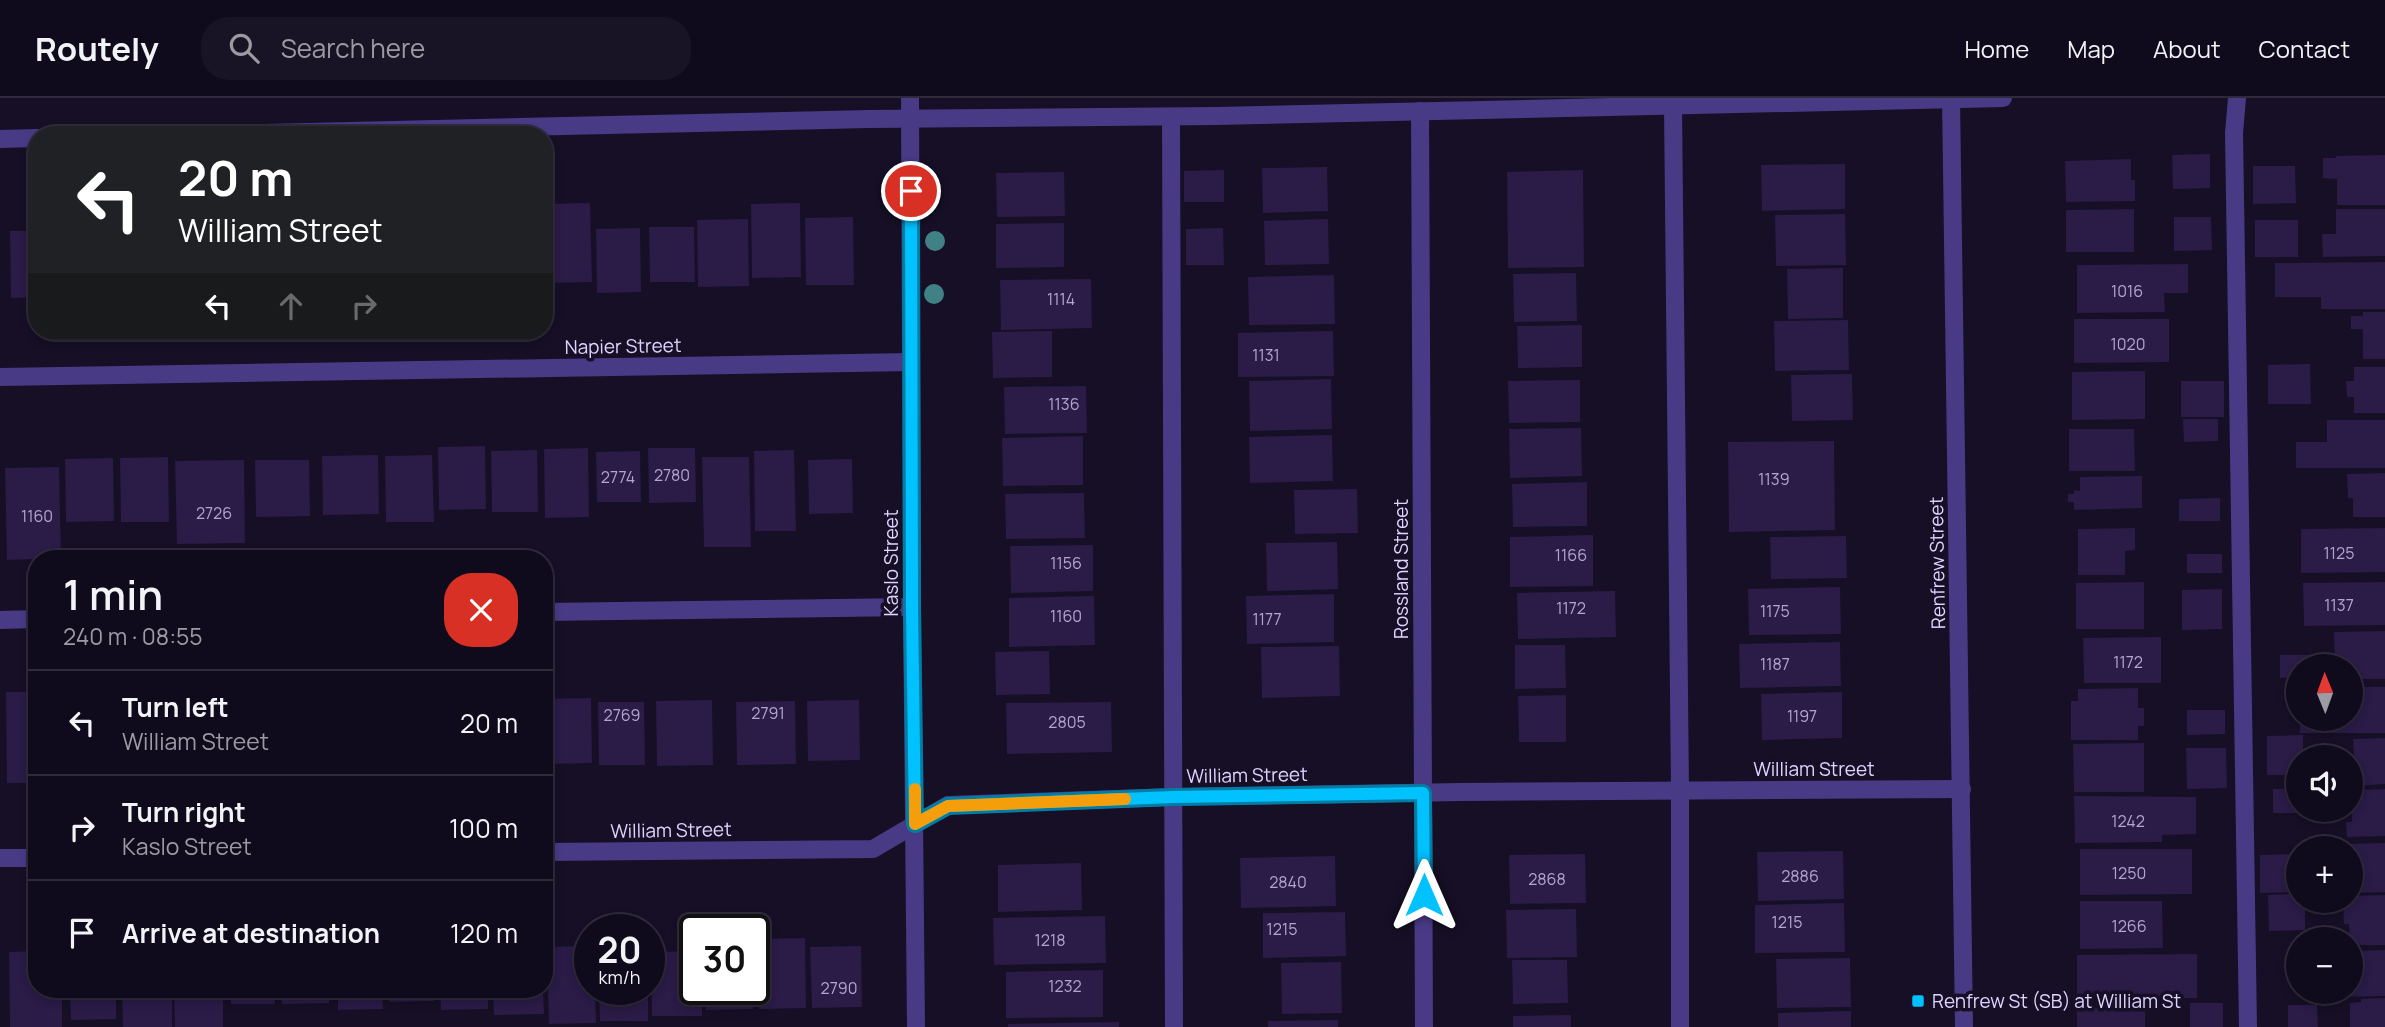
<!DOCTYPE html>
<html lang="en">
<head>
<meta charset="utf-8">
<style>
  body { margin:0; font-family:Manrope,sans-serif; background:#191425; color:#f1f3f6; height:100vh; display:flex; flex-direction:column; font-size:26px; white-space:nowrap }
  * { box-sizing:border-box; margin:0 }
  p { font-size:23px; color:#9c9ba3 }
  .icon { flex:none; width:38px; height:38px; fill:none; stroke:currentColor; stroke-width:2; stroke-linecap:round; stroke-linejoin:round }
  .map { position:relative; flex:1; overflow:hidden }
  .side { position:absolute; left:28px; top:452px; width:525px; height:448px; display:flex; flex-direction:column; background:#100b1c; border-radius:28px; box-shadow:0 4px 10px #0003,0 0 0 2px #302b3b }
  .side>* { flex:none }
  .top-card { position:absolute; left:28px; top:28px; width:525px; height:214px; border-radius:28px; box-shadow:0 4px 10px #0003,0 0 0 2px #302b3b; background:#202124; color:#fff; overflow:hidden }
  .needle { width:46px; rotate:359deg }
  .tools { position:absolute; left:2286px; top:556px; display:grid; gap:14px }
  .tools a { display:grid; place-items:center; width:77px; height:77px; border-radius:50%; background:#100b1c; box-shadow:0 4px 10px #0003,0 0 0 2px #302b3b; font-size:35px }
  .speed { position:absolute; left:574px; top:816px; display:flex; gap:14px; font-size:35px; font-weight:700; text-align:center }
  .speed>* { display:grid; place-content:center; width:91px; height:91px; border-radius:50%; background:#100b1c; box-shadow:0 4px 10px #0003,0 0 0 2px #302b3b; line-height:1 }
  .speed small { font-size:18px; font-weight:400 }
  .speed .limit { border:4px solid #111; border-radius:10px; background:#fff; color:#111 }
  .pin { position:absolute; display:grid; place-items:center; width:60px; height:60px; color:#fff; margin:-30px; border:4px solid #fff; border-radius:50%; box-shadow:0 2px 7px #0007 }
  .me { position:absolute; width:77px; margin:-38px; rotate:0deg; stroke-linejoin:round; filter:drop-shadow(0 0 5px #0008) }
  .turn { display:flex; align-items:center; gap:24px; height:147px; padding:0 35px; font-size:32px }
  .turn .icon { width:91px; height:91px; stroke-width:2.5 }
  .turn b { display:block; font-size:49px; line-height:60px }
  .lanes { display:flex; align-items:center; height:66px; padding:0 35px; background:#0003; justify-content:center; gap:35px; direction:ltr }
  .lanes .off { opacity:.35 }
  .round { display:grid; place-items:center; flex:none; width:74px; height:74px; border-radius:28px; background:#191425 }
  .head { display:flex; align-items:center; justify-content:space-between; height:119px; padding:0 35px }
  h1 { font-size:42px; font-weight:600; line-height:52px }
  ul { padding:0; list-style:none }
  li { display:flex; align-items:center; gap:21px; height:105px; padding:0 35px; border-top:2px solid #302b3b }
  li div { flex:1 }
  li b { display:block; font-size:26px }
  li em { font-style:normal }
  header { display:flex; align-items:center; gap:42px; box-sizing:border-box; height:98px; padding:0 35px; background:#100b1c; border-bottom:2px solid #302b3b }
  header strong { font-size:33px }
  nav { display:flex; gap:38px; margin-inline-start:auto; font-size:24px }
  .search { width:490px; height:63px; background:#191425; display:flex; align-items:center; gap:18px; box-sizing:border-box; padding:0 24px; border-radius:28px; color:#9c9ba3; font-size:26px }
  .map>svg:first-child { display:block }
</style>
</head>
<body>
<header>
<strong>Routely</strong>
<div class="search"><svg class="icon" aria-label="search" viewBox="0 0 24 24"><circle cx="10" cy="10" r="6"/><path d="M15 15l6 6"/></svg>Search here</div>
<nav><a>Home</a><a>Map</a><a>About</a><a>Contact</a></nav>
</header>
<div class="map">
<svg width="2385" height="929" viewBox="0 0 2385 929">
  <rect width="100%" height="100%" fill="#160f26"/>
  <g fill="#2a1b47">
    <polygon points="2210,56 2210,90 2173,91 2172,57"/>
    <polygon points="2385,57 2385,107 2337,107 2337,81 2323,80 2323,60 2336,60 2336,58"/>
    <polygon points="2131,61 2131,82 2135,82 2135,103 2066,104 2065,63"/>
    <polygon points="1845,66 1845,111 1762,113 1761,67"/>
    <polygon points="2253,68 2295,68 2296,105 2253,106"/>
    <polygon points="1327,69 1328,113 1263,115 1262,70"/>
    <polygon points="1224,72 1224,104 1184,104 1184,73"/>
    <polygon points="1583,72 1584,169 1508,170 1507,74"/>
    <polygon points="1064,74 1065,118 997,119 996,75"/>
    <polygon points="590,105 592,184 545,185 544,106"/>
    <polygon points="800,105 801,179 752,180 751,106"/>
    <polygon points="2134,111 2134,154 2066,154 2066,112"/>
    <polygon points="2336,111 2385,111 2385,158 2323,159 2322,136 2336,136"/>
    <polygon points="1845,116 1846,167 1776,168 1775,117"/>
    <polygon points="853,119 854,187 806,187 805,120"/>
    <polygon points="2174,119 2211,119 2212,152 2174,153"/>
    <polygon points="748,121 749,188 698,189 697,122"/>
    <polygon points="1328,121 1329,166 1265,167 1264,123"/>
    <rect x="2255" y="122" width="43" height="37"/>
    <polygon points="1064,125 1064,169 996,170 996,126"/>
    <polygon points="649,129 694,129 695,184 650,184"/>
    <polygon points="640,130 641,194 597,195 596,131"/>
    <polygon points="1223,130 1224,167 1186,167 1186,131"/>
    <polygon points="10,133 37,133 37,199 11,200"/>
    <polygon points="2385,164 2385,211 2321,211 2321,199 2275,199 2275,165"/>
    <polygon points="2188,166 2188,195 2164,195 2165,214 2077,215 2077,167"/>
    <polygon points="1843,170 1843,220 1788,221 1787,171"/>
    <polygon points="1576,175 1577,223 1514,224 1513,176"/>
    <polygon points="1334,177 1335,226 1249,227 1248,179"/>
    <polygon points="1091,181 1092,230 1001,232 1000,182"/>
    <polygon points="2363,214 2385,214 2385,261 2363,261 2363,231 2351,231 2351,218 2363,218"/>
    <polygon points="2074,221 2169,221 2169,264 2074,265"/>
    <polygon points="1848,222 1849,272 1775,273 1774,223"/>
    <polygon points="1582,227 1582,269 1518,270 1517,228"/>
    <polygon points="1052,233 1052,279 993,280 992,234"/>
    <polygon points="1333,233 1334,278 1238,279 1238,235"/>
    <polygon points="2310,266 2311,306 2268,306 2268,267"/>
    <polygon points="2354,269 2385,269 2385,315 2354,315 2354,299 2347,299 2346,283 2354,283"/>
    <polygon points="2145,273 2145,321 2072,322 2072,274"/>
    <polygon points="1852,276 1853,322 1792,323 1791,277"/>
    <polygon points="1331,281 1332,331 1250,333 1249,283"/>
    <polygon points="1580,282 1580,324 1509,325 1508,283"/>
    <rect x="2181" y="283" width="43" height="36"/>
    <polygon points="1086,288 1087,335 1005,336 1004,289"/>
    <polygon points="2183,321 2218,321 2218,343 2184,344"/>
    <polygon points="2327,322 2385,322 2385,370 2296,370 2296,344 2327,344"/>
    <polygon points="1581,330 1582,378 1510,380 1509,331"/>
    <polygon points="2069,331 2134,331 2135,373 2069,373"/>
    <polygon points="1332,337 1333,383 1250,385 1249,339"/>
    <polygon points="1083,338 1083,387 1003,388 1002,340"/>
    <polygon points="1834,343 1835,432 1729,434 1728,344"/>
    <polygon points="485,348 486,411 439,412 438,349"/>
    <polygon points="588,350 589,419 545,420 544,351"/>
    <polygon points="648,350 695,350 696,404 649,405"/>
    <polygon points="537,352 538,414 492,414 491,353"/>
    <polygon points="794,352 796,433 755,433 754,353"/>
    <polygon points="640,353 641,404 597,404 596,354"/>
    <polygon points="378,357 379,416 323,417 322,358"/>
    <polygon points="432,357 434,424 386,424 385,358"/>
    <polygon points="168,359 169,424 121,424 120,360"/>
    <polygon points="702,359 749,359 751,449 704,449"/>
    <polygon points="113,360 114,423 66,424 65,361"/>
    <polygon points="852,361 853,415 809,416 808,362"/>
    <polygon points="244,362 245,445 177,446 175,363"/>
    <polygon points="255,362 309,362 310,418 256,419"/>
    <polygon points="59,369 61,460 7,462 5,370"/>
    <polygon points="2385,375 2385,419 2353,419 2353,400 2348,400 2347,376"/>
    <polygon points="2142,378 2142,410 2074,412 2074,404 2068,404 2068,396 2074,396 2074,392 2080,393 2080,379"/>
    <polygon points="1587,384 1587,428 1513,429 1512,386"/>
    <polygon points="1357,391 1358,435 1295,436 1294,392"/>
    <polygon points="1084,395 1085,440 1006,441 1005,396"/>
    <polygon points="2220,400 2220,423 2179,423 2179,401"/>
    <polygon points="2135,430 2135,452 2125,453 2125,477 2078,477 2078,431"/>
    <polygon points="2385,430 2385,474 2301,475 2301,431"/>
    <polygon points="1593,437 1593,488 1510,489 1510,439"/>
    <polygon points="1846,438 1847,480 1771,481 1770,439"/>
    <polygon points="1337,444 1338,491 1267,493 1266,445"/>
    <polygon points="1093,447 1093,493 1011,495 1010,448"/>
    <rect x="2187" y="456" width="35" height="19"/>
    <polygon points="2144,484 2144,531 2076,531 2076,485"/>
    <polygon points="2385,484 2385,527 2304,528 2303,485"/>
    <polygon points="1840,489 1841,536 1749,537 1748,491"/>
    <polygon points="2222,491 2222,531 2182,532 2182,492"/>
    <polygon points="1615,493 1616,539 1518,541 1517,495"/>
    <polygon points="1334,496 1334,544 1247,546 1246,498"/>
    <polygon points="1094,498 1095,547 1009,549 1009,500"/>
    <polygon points="2385,533 2385,581 2350,581 2350,569 2335,569 2334,534"/>
    <polygon points="2161,539 2161,585 2084,585 2083,540"/>
    <polygon points="1840,544 1841,588 1740,590 1739,546"/>
    <polygon points="1515,547 1565,547 1566,590 1515,591"/>
    <polygon points="1339,548 1340,598 1262,600 1261,549"/>
    <polygon points="1049,553 1050,596 996,597 995,554"/>
    <polygon points="2280,557 2320,557 2320,569 2298,569 2298,579 2280,580"/>
    <polygon points="2350,589 2385,589 2385,635 2300,635 2300,621 2350,621"/>
    <polygon points="2138,590 2138,610 2144,610 2144,628 2138,628 2138,642 2071,642 2071,603 2078,603 2078,591"/>
    <polygon points="6,594 37,594 37,685 7,685"/>
    <polygon points="1842,594 1842,640 1762,642 1761,596"/>
    <polygon points="1566,597 1566,644 1519,644 1518,598"/>
    <polygon points="591,600 592,665 546,666 545,601"/>
    <polygon points="712,602 713,667 657,668 656,603"/>
    <polygon points="859,602 860,662 808,663 807,603"/>
    <polygon points="795,603 796,666 737,667 736,604"/>
    <polygon points="598,604 644,604 645,667 599,667"/>
    <polygon points="1111,604 1112,654 1007,656 1006,605"/>
    <polygon points="2187,612 2225,612 2225,636 2187,637"/>
    <polygon points="2303,637 2303,660 2298,660 2298,677 2267,677 2267,638"/>
    <polygon points="2385,640 2385,686 2356,688 2353,641"/>
    <polygon points="2144,645 2144,694 2074,694 2073,646"/>
    <polygon points="2186,650 2226,650 2227,690 2187,691"/>
    <rect x="2273" y="691" width="25" height="24"/>
    <polygon points="2385,691 2385,738 2347,739 2346,724 2352,724 2351,692"/>
    <polygon points="2074,698 2196,699 2196,736 2162,737 2162,744 2075,745"/>
    <polygon points="2385,745 2385,794 2350,795 2350,751 2340,751 2340,746"/>
    <polygon points="2080,751 2192,751 2192,796 2080,797"/>
    <polygon points="1843,753 1844,801 1758,803 1757,754"/>
    <polygon points="1585,756 1586,805 1510,806 1509,757"/>
    <polygon points="2298,756 2298,794 2260,795 2260,757"/>
    <polygon points="1335,758 1336,808 1241,810 1240,760"/>
    <polygon points="1081,765 1082,812 998,814 998,767"/>
    <polygon points="2298,796 2298,803 2305,803 2305,832 2269,833 2268,797"/>
    <polygon points="2385,797 2385,847 2350,847 2349,826 2344,826 2343,803 2350,803 2350,798"/>
    <polygon points="2080,803 2162,803 2163,850 2080,851"/>
    <polygon points="1844,805 1845,854 1755,855 1755,807"/>
    <polygon points="1576,811 1577,859 1507,860 1506,812"/>
    <polygon points="1345,814 1346,858 1263,860 1263,815"/>
    <polygon points="1105,818 1106,865 994,867 993,820"/>
    <polygon points="805,840 806,910 759,911 758,841"/>
    <polygon points="590,848 590,891 595,891 596,925 549,926 547,849"/>
    <polygon points="861,848 862,909 812,910 810,849"/>
    <polygon points="2385,852 2385,898 2324,899 2324,894 2350,894 2350,853"/>
    <polygon points="37,853 37,891 62,891 62,929 10,929 9,854"/>
    <polygon points="695,853 695,891 702,891 702,918 652,918 651,854"/>
    <polygon points="2197,856 2197,900 2077,901 2077,857"/>
    <polygon points="1850,860 1851,909 1777,910 1776,861"/>
    <polygon points="1512,862 1567,862 1568,905 1513,906"/>
    <polygon points="1341,864 1342,915 1282,916 1281,865"/>
    <polygon points="1103,872 1103,919 1006,920 1006,874"/>
    <polygon points="70,891 116,891 116,921 71,922"/>
    <polygon points="122,891 172,891 172,929 123,929"/>
    <polygon points="174,891 223,891 223,929 175,929"/>
    <polygon points="230,891 274,891 275,906 231,906"/>
    <polygon points="282,891 329,891 329,905 282,906"/>
    <polygon points="338,891 382,891 383,911 338,912"/>
    <polygon points="389,891 434,891 434,903 389,904"/>
    <polygon points="440,891 488,891 488,911 441,912"/>
    <polygon points="493,891 543,891 544,916 494,917"/>
    <polygon points="599,891 648,891 648,923 600,923"/>
    <polygon points="705,891 752,891 753,911 706,912"/>
    <polygon points="2385,900 2385,929 2350,929 2350,905 2361,904 2361,901"/>
    <rect x="2190" y="905" width="33" height="24"/>
    <polygon points="2288,907 2317,907 2318,929 2288,929"/>
    <polygon points="2145,909 2145,929 2077,929 2077,910"/>
    <polygon points="1851,913 1851,929 1778,929 1778,915"/>
    <polygon points="1571,917 1571,929 1513,929 1513,918"/>
    <polygon points="1338,922 1338,929 1268,929 1268,923"/>
    <polygon points="1119,924 1119,929 1008,929 1008,926"/>
  </g>
  <g fill="none" stroke-linecap="round" stroke-linejoin="round">
    <g stroke="#483a85" stroke-width="18">
      <polyline points="910,0 912,509 916,929"/>
      <polyline points="1951,0 1964,929"/>
      <polyline points="2237,0 2234,35 2248,929"/>
      <polyline points="1673,8 1680,693 1680,929"/>
      <polyline points="1420,13 1424,929"/>
      <polyline points="1171,19 1174,929"/>
      <polyline points="175,37 869,21 1216,18 2003,0"/>
      <polyline points="0,41 37,40"/>
      <polyline points="0,279 911,264"/>
      <polyline points="544,514 912,509"/>
      <polyline points="0,522 37,521"/>
      <polyline points="544,754 873,751 948,707 1173,699 1461,694 1962,691"/>
      <polyline points="0,760 37,760"/>
    </g>
  </g>
  <g fill="#3f8184">
    <circle cx="935" cy="143" r="10"/>
    <circle cx="934" cy="196" r="10"/>
  </g>
  <g fill="none" stroke-linecap="round" stroke-linejoin="round">
    <defs>
      <polyline id="route" points="911,93 912,509 915,726 948,708 1173,699 1423,695 1424,797"/>
    </defs>
    <use href="#route" stroke="#017da5" stroke-width="18"/>
    <use href="#route" stroke="#01c1fe" stroke-width="12"/>
    <polyline stroke="#f59e0b" stroke-width="12" points="915,691 915,726 948,708 1125,701"/>
  </g>
  <rect fill="#01c1fe" stroke="#160f26" stroke-width="2.5" x="1911" y="896" width="14" height="14" rx="3.5"/>
  <g text-anchor="middle" dominant-baseline="central" stroke-width="7" stroke-linejoin="round" paint-order="stroke">
    <g font-size="16" fill="#b2a6d1">
      <text x="2127" y="193">1016</text>
      <text x="1061" y="201">1114</text>
      <text x="2128" y="246">1020</text>
      <text x="1266" y="257">1131</text>
      <text x="1064" y="306">1136</text>
      <text x="672" y="377">2780</text>
      <text x="618" y="379">2774</text>
      <text x="1774" y="381">1139</text>
      <text x="214" y="415">2726</text>
      <text x="37" y="418">1160</text>
      <text x="2339" y="455">1125</text>
      <text x="1571" y="457">1166</text>
      <text x="1066" y="465">1156</text>
      <text x="2339" y="507">1137</text>
      <text x="1571" y="510">1172</text>
      <text x="1775" y="513">1175</text>
      <text x="1066" y="518">1160</text>
      <text x="1267" y="521">1177</text>
      <text x="2128" y="564">1172</text>
      <text x="1775" y="566">1187</text>
      <text x="768" y="615">2791</text>
      <text x="622" y="617">2769</text>
      <text x="1802" y="618">1197</text>
      <text x="1067" y="624">2805</text>
      <text x="2128" y="723">1242</text>
      <text x="2129" y="775">1250</text>
      <text x="1800" y="778">2886</text>
      <text x="1547" y="781">2868</text>
      <text x="1288" y="784">2840</text>
      <text x="1787" y="824">1215</text>
      <text x="2129" y="828">1266</text>
      <text x="1282" y="831">1215</text>
      <text x="1050" y="842">1218</text>
      <text x="1065" y="888">1232</text>
      <text x="839" y="890">2790</text>
    </g>
    <g font-size="19" fill="#dfd4ff" stroke="#160f26">
      <text transform="translate(623 248) rotate(-1)">Napier Street</text>
      <text transform="translate(891 465) rotate(-90)">Kaslo Street</text>
      <text transform="translate(1937 465) rotate(-91)">Renfrew Street</text>
      <text transform="translate(1401 471) rotate(-90)">Rossland Street</text>
      <text x="1814" y="671">William Street</text>
      <text transform="translate(1247 677) rotate(-1)">William Street</text>
      <text transform="translate(671 732) rotate(-1)">William Street</text>
    </g>
    <g font-size="19" fill="#dfd4ff" stroke="#160f26" text-anchor="start">
      <text x="1932" y="903">Renfrew St (SB) at William St</text>
    </g>
  </g>
</svg>
<div class="tools">
<a><svg class="needle" viewBox="-14 -14 28 28"><path d="M0-13l5 13h-10z" fill="#e53935"/><path d="M0 13l5-13h-10z" fill="#9c9ba3"/></svg></a>
<a><svg class="icon" aria-label="sound" viewBox="0 0 24 24"><path d="M4 9h4l5-4v14l-5-4H4zM17 9q2 3 0 6"/></svg></a>
<a>+</a>
<a>−</a>
</div>
<div class="speed"><div>20<small>km/h</small></div><div class="limit">30</div></div>
<div class="pin" style="left:911px;top:93px;background:#d93025"><svg class="icon" aria-label="arrive" viewBox="0 0 24 24"><path d="M6 21V4h12l-3 4 3 4H6"/></svg></div>
<svg class="me" style="left:1424px;top:797px" viewBox="-20 -20 40 40"><path d="M0-17L14 15 0 8-14 15z" fill="#01c1fe" stroke="#fff" stroke-width="4"/></svg>
<div class="top-card">
<div class="turn"><svg class="icon" aria-label="left" viewBox="0 0 24 24"><path d="M17 20v-9H6M10 6l-5 5 5 5"/></svg><div><b>20 m</b>William Street</div></div>
<div class="lanes"><svg class="icon" aria-label="left" viewBox="0 0 24 24"><path d="M17 20v-9H6M10 6l-5 5 5 5"/></svg><svg class="icon off" aria-label="ahead" viewBox="0 0 24 24"><path d="M12 20V5M6 11l6-6 6 6"/></svg><svg class="icon off" aria-label="right" viewBox="0 0 24 24"><path d="M7 20v-9h11M14 6l5 5-5 5"/></svg></div>
</div>
<section class="side">
<div class="head"><div><h1>1 min</h1><p>240 m · 08:55</p></div><a class="round" style="background:#d93025;color:#fff"><svg class="icon" aria-label="close" viewBox="0 0 24 24"><path d="M6 6l12 12M18 6L6 18"/></svg></a></div>
<ul>
<li><svg class="icon" aria-label="left" viewBox="0 0 24 24"><path d="M17 20v-9H6M10 6l-5 5 5 5"/></svg><div><b>Turn left</b><p>William Street</p></div><em>20 m</em></li>
<li><svg class="icon" aria-label="right" viewBox="0 0 24 24"><path d="M7 20v-9h11M14 6l5 5-5 5"/></svg><div><b>Turn right</b><p>Kaslo Street</p></div><em>100 m</em></li>
<li><svg class="icon" aria-label="arrive" viewBox="0 0 24 24"><path d="M6 21V4h12l-3 4 3 4H6"/></svg><div><b>Arrive at destination</b></div><em>120 m</em></li>
</ul>
</section>
</div>
</body>
</html>
